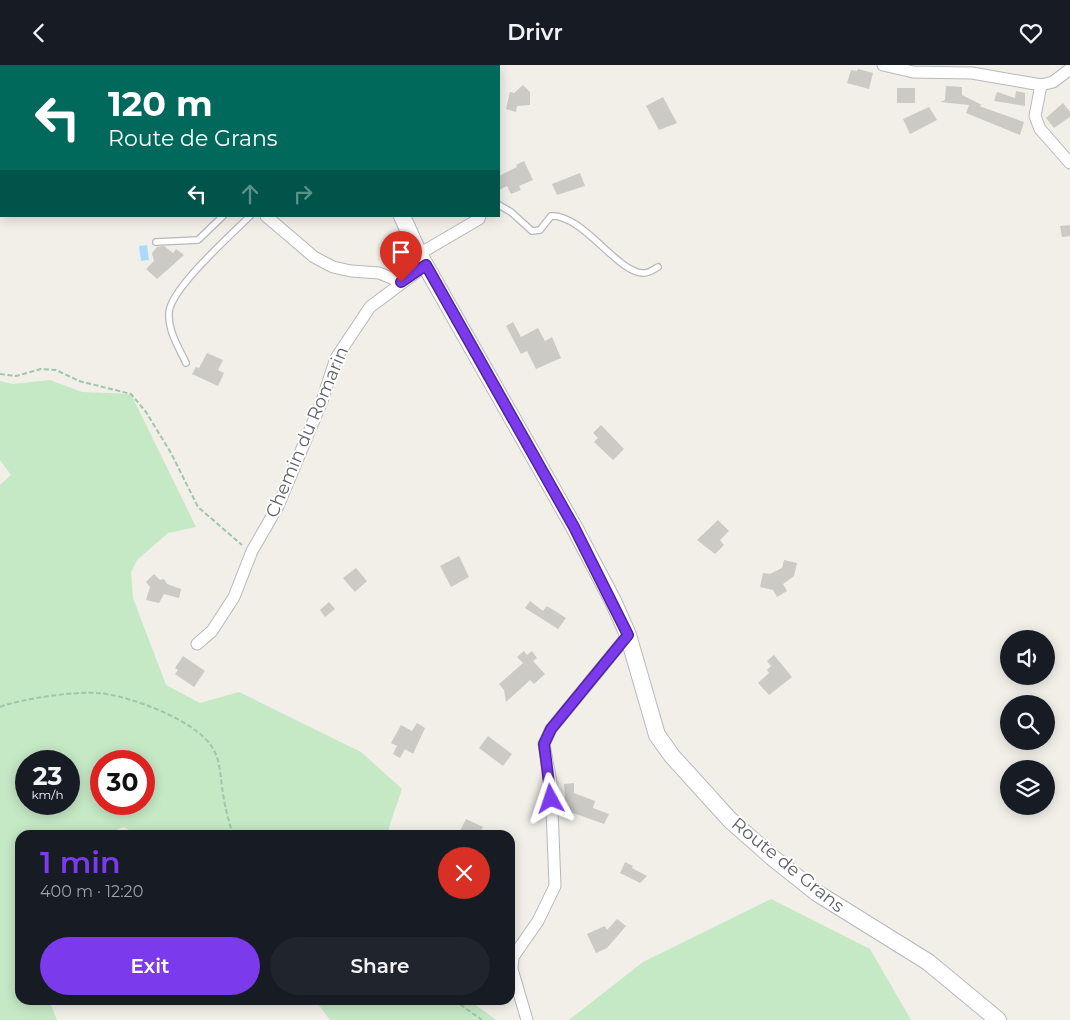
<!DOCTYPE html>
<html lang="en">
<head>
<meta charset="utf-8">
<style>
  body { margin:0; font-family:Montserrat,sans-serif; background:#20242c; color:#f1f3f6; height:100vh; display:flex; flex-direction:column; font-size:19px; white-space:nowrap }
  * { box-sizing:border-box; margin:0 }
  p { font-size:16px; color:#9ea1a6 }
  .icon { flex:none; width:28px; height:28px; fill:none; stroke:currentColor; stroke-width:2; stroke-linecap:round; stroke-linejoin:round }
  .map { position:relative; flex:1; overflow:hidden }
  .drawer { position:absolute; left:15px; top:765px; width:500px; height:175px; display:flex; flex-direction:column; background:#171b24; border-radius:15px; box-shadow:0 2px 12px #0003 }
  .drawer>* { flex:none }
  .banner { position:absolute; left:0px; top:0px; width:500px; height:152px; box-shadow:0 2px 12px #0003; background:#00695c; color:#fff; overflow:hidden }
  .buttons { position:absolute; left:1000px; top:565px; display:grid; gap:10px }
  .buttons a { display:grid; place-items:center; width:55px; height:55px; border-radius:50%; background:#171b24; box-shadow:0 2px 12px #0003; font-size:25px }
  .speed { position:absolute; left:15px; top:685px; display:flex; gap:10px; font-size:25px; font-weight:700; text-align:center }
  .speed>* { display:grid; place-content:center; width:65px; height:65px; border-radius:50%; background:#171b24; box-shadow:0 2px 12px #0003; line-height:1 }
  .speed small { font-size:12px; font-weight:400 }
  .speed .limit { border:8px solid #d22; background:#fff; color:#111 }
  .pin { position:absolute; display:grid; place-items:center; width:42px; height:42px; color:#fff; margin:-51px -21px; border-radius:50% 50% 50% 0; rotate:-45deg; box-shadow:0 0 5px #0007 }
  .pin .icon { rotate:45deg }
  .me { position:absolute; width:55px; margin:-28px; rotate:355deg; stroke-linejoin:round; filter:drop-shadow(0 0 4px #0008) }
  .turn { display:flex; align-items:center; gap:18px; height:105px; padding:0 25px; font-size:22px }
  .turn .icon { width:65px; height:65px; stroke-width:2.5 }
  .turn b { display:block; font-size:35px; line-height:42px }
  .lanes { display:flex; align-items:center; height:48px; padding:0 25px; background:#0003; justify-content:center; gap:25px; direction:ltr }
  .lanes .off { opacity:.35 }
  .round { display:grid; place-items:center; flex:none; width:52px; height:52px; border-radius:26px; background:#20242c }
  .overview { display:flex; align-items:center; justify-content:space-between; height:85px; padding:0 25px }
  h1 { font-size:30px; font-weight:600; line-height:38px; color:#7c3aed }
  .primary-button { display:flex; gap:10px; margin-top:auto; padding:10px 25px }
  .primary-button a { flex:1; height:58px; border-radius:30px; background:#7c3aed; color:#fff; font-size:20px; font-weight:600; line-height:58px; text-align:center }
  .primary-button a+a { background:#20242c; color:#f1f3f6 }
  header { display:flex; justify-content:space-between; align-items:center; height:65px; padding:0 25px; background:#171b24; font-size:22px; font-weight:600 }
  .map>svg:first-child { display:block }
</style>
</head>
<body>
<header><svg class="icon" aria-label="back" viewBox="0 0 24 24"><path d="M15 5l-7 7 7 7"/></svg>Drivr<svg class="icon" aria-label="heart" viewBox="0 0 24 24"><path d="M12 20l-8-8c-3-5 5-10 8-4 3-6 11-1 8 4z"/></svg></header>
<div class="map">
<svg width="1070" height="955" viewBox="0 0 1070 955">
  <rect width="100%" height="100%" fill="#f1efe8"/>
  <g fill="#c5e8c5" fill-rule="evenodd">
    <path d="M 50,315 L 82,327 L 131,329 L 196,462 L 168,468 L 137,495 L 131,507 L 133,533 L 166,620 L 200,638 L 239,627 L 361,687 L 402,724 L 389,762 L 389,770 L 139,770 L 123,762 L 107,770 L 20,770 L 20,935 L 49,935 L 57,955 L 0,955 L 0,420 L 11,410 L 0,395 L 0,316 L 13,319 ZM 26,696 L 69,696 L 69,739 L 26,739 ZM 101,696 L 144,696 L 144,739 L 101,739 Z"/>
    <polygon points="771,834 870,884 911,955 569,955 643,897"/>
    <polygon points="315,935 469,935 496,955 330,955"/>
  </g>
  <polygon fill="#aadaff" points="147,180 149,195 141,196 139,181"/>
  <g fill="#cccac5">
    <polygon points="858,4 873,8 869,24 847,18 851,5 857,6"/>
    <polygon points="523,20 530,27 530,40 517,41 516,47 506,44 510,27 514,28"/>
    <polygon points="946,21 962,22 962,30 982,40 979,41 1024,57 1020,70 966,48 969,40 940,37 945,35"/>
    <rect x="897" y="23" width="18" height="15"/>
    <polygon points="1016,26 1025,28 1025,41 994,36 997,27 1015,33"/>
    <polygon points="663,32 677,58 659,65 646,41"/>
    <polygon points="1063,38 1070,47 1070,52 1054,63 1046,53"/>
    <polygon points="929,42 937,55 910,69 903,54"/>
    <polygon points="524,96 533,115 519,121 521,125 511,129 507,121 499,125 499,111 517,102 516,100"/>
    <polygon points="580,108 585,121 557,130 552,119"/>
    <polygon points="1070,160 1070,171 1062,172 1060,161"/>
    <polygon points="164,181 173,188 176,184 184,190 157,214 146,204 154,196 152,188 157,182"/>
    <polygon points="513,257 521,272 538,263 545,276 552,272 561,293 536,304 527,286 521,289 506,261"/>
    <polygon points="207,288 223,295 218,305 224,308 218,321 192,309 196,302 199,303"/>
    <polygon points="601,360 624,384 613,395 594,377 598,373 593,368"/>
    <polygon points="718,455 729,466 720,475 724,480 715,489 697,475"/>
    <polygon points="459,491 469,512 451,522 440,501"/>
    <polygon points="784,495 797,498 794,511 783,519 787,526 777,532 773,525 760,522 763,508 770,509 782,503"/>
    <polygon points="356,503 367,516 355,527 343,513"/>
    <polygon points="154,509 160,515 164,514 167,519 181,524 179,533 164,529 159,538 146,535 150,522 146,517"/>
    <polygon points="530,536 543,546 547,541 566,553 558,564 525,543"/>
    <polygon points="329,537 335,544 325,552 320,545"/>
    <polygon points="524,586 527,590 532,586 537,593 533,596 545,609 534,619 530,615 506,637 504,625 499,619 523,598 517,592"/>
    <polygon points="774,590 792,612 769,630 758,618 769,608 767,605 771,601 767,596"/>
    <polygon points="183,591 205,606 194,622 175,609 178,605 175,603"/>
    <polygon points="417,658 425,663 413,689 405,684 400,693 393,689 397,681 391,678 401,660 412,666"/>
    <polygon points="488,671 512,689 503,701 479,683"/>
    <polygon points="574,718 574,728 595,736 593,743 609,749 604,759 576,749 566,747 564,719"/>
    <polygon points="466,754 483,762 479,770 458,770"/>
    <polygon points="625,797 633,801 632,803 647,811 640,818 620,808"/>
    <polygon points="617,854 626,861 607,883 596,888 587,869 605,861 607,865"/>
  </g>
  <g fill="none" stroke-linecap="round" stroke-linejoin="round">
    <defs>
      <g id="lane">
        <path d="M 499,140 L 511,147 L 532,166 L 540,165 L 551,151 C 583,149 618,209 644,208 C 650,208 654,204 658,202"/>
        <polyline points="156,177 198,175 223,151"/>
        <path d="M 186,298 C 179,283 168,266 169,248 C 170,224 231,170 250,151"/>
      </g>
      <g id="street">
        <polyline points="883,0 913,7 972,8 1041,20 1053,17 1070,4"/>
        <polyline points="476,1 477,0"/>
        <polyline points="1041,20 1035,51 1040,64 1070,98"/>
        <polyline points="0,42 1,43"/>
        <polyline points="266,151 314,192 333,202 351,206 379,208 401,217"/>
        <polyline points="419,189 479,154 480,151"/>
        <polyline points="197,579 212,566 234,532 252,486 278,441 322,336 336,293 370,242 426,200"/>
        <polyline points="527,955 512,904 513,892 538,856 555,821 551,718 544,679 551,664 628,570"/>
      </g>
      <g id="secondary">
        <polyline points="358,0 359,1"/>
        <polyline points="402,151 419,189 574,462 613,536 628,570 657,670 672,691 730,755 773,793 817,828 928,897 998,955"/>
      </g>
    </defs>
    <use href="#lane" stroke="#b5b8bc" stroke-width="8"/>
    <use href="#street" stroke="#b5b8bc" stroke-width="13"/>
    <use href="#secondary" stroke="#b6babf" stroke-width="18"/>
    <g stroke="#9cc7a9" stroke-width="2" stroke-dasharray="5 2.5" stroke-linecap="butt">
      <polyline points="0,309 16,311 41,304 56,305 79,316 131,329 146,347 171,388 198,442 242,480"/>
      <path d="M 0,642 C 19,634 77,626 97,628 C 129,630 195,655 212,682 C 220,695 220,707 222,722 C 224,738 228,754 233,770"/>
      <polyline points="454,935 482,955"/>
    </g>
    <use href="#lane" stroke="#fff" stroke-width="5.5"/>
    <use href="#street" stroke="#fff" stroke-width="11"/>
    <use href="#secondary" stroke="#fff" stroke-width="16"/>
  </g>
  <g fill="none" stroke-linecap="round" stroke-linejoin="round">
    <defs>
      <polyline id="route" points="401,217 426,200 574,462 628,570 551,664 544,679 551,734"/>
    </defs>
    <use href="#route" stroke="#51269a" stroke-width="12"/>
    <use href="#route" stroke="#7c3aed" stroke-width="9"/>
  </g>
  <g text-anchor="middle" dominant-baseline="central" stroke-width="4" stroke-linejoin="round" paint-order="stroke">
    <g font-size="18" fill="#5f6368" stroke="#fff">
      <text transform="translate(307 367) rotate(-67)">Chemin du Romarin</text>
      <text transform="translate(788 800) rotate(39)">Route de Grans</text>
    </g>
  </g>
</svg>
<div class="buttons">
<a><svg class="icon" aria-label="sound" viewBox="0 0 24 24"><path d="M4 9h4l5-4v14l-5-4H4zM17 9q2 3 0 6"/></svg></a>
<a><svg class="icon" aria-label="search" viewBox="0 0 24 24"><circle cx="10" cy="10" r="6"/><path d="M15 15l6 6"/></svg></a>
<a><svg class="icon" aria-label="layers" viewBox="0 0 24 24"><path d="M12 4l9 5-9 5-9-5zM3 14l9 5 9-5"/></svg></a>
</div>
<div class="speed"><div>23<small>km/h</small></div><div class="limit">30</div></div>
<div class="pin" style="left:401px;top:217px;background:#d93025"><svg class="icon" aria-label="arrive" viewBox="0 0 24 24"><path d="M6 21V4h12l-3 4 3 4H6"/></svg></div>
<svg class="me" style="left:551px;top:734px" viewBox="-20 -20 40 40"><path d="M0-17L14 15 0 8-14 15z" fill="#7c3aed" stroke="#fff" stroke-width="4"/></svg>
<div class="banner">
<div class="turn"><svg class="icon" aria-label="left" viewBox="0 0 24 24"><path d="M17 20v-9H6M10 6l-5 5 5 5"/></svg><div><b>120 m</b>Route de Grans</div></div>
<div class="lanes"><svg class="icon" aria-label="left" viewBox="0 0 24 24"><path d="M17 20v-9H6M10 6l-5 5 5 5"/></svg><svg class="icon off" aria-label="ahead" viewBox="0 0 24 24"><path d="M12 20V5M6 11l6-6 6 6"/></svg><svg class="icon off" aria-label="right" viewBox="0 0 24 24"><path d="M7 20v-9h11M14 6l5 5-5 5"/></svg></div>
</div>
<section class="drawer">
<div class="overview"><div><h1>1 min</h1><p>400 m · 12:20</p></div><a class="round" style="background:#d93025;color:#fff"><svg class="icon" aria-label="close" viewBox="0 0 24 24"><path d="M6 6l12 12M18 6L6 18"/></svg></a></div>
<div class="primary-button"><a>Exit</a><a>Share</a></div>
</section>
</div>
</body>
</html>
